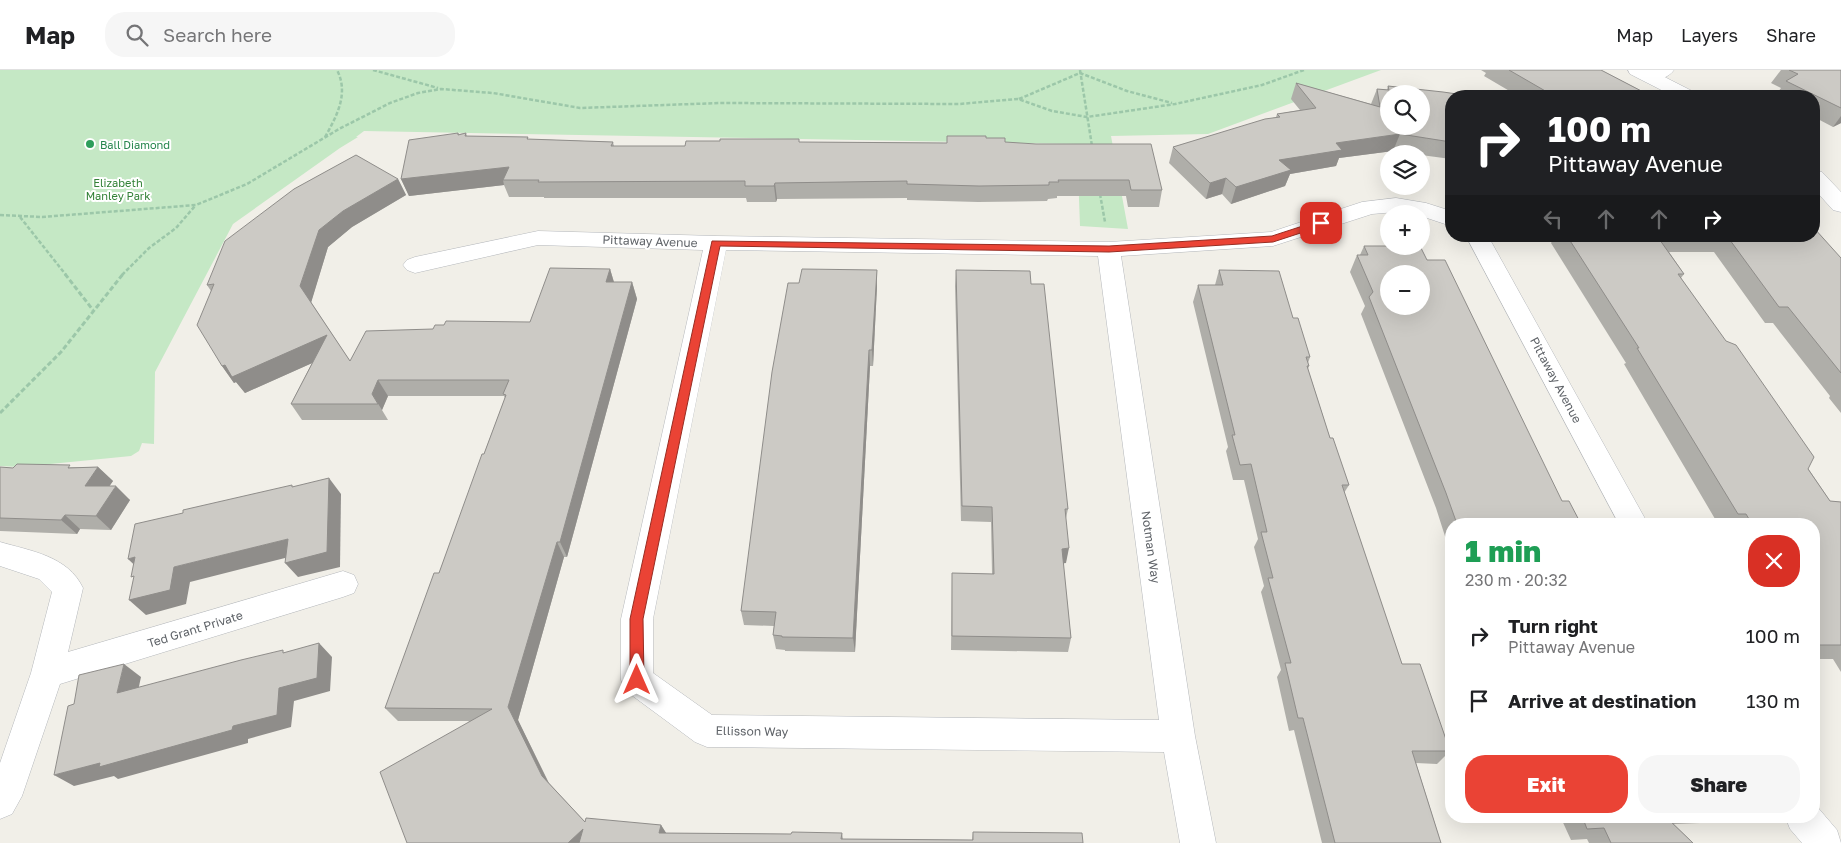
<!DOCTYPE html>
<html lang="en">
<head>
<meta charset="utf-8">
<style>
  body { margin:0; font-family:"Golos Text",sans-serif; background:#f6f6f6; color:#202124; height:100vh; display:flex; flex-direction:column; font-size:19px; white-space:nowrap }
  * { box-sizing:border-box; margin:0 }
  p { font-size:16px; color:#757577 }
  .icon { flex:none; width:28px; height:28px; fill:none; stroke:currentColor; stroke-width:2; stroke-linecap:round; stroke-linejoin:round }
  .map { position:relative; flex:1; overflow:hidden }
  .sheet { position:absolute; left:1445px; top:448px; width:375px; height:305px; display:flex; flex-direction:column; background:#fff; border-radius:20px; box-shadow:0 5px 20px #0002 }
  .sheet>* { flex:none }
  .banner { position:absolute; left:1445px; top:20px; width:375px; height:152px; border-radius:20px; box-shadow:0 5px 20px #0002; background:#202124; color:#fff; overflow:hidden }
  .controls { position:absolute; left:1380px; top:15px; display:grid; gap:10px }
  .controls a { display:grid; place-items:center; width:50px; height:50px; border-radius:50%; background:#fff; box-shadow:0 5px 20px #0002; font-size:25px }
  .pin { position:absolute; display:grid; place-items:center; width:42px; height:42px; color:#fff; margin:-21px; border-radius:10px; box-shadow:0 2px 8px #0006 }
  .me { position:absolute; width:55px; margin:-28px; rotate:0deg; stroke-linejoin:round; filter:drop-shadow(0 0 4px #0008) }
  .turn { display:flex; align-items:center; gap:18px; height:105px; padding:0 20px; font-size:22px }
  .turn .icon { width:65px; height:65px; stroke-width:2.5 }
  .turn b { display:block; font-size:35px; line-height:42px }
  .lanes { display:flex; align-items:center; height:48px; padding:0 20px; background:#0003; justify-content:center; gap:25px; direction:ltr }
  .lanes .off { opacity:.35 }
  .round { display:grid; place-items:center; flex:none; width:52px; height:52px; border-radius:20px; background:#f6f6f6 }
  .overview { display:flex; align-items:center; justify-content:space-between; height:85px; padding:0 20px }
  h1 { font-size:30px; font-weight:800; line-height:38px; color:#1e9e55 }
  .primary-button { display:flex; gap:10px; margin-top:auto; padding:10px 20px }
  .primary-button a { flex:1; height:58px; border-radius:20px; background:#ea4335; color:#fff; font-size:20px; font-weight:800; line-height:58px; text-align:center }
  .primary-button a+a { background:#f6f6f6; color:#202124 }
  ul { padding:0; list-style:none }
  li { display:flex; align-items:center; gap:15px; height:65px; padding:0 20px }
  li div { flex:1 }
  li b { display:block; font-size:19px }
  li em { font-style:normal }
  header { display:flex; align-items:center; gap:30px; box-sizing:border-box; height:70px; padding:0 25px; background:#fff; border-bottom:1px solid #e0e0e0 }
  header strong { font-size:24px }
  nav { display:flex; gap:28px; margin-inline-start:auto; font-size:18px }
  .search { width:350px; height:45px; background:#f6f6f6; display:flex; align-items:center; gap:12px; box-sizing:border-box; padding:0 18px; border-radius:20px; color:#757577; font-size:19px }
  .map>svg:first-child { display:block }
</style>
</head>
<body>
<header>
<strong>Map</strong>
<div class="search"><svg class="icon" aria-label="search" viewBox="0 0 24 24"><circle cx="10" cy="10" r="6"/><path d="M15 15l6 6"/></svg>Search here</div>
<nav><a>Map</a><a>Layers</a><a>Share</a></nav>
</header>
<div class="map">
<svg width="1841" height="773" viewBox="0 0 1841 773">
  <rect width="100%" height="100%" fill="#f1efe8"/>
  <polygon fill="#c5e8c5" points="0,0 1381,0 1208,64 1111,66 1128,159 1080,156 1077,74 364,61 356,67 358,67 340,78 233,154 155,302 154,374 142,373 139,381 131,386 20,397 0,396"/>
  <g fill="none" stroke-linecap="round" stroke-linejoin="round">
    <defs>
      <g id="minor">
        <path d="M 1648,0 L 1674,0 C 1668,9 1652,12 1642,10 L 1639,6 L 1642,2 Z"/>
        <path d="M 1396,128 L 1426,133 L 1451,141 L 1451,156 L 1421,146 L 1421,144 L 1396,142 L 1372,144 L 1273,176 L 1121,186 L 1195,666 L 1216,773 L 1180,773 L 1164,682 L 707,677 L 695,672 L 626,621 L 621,610 L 621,549 L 703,180 L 538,175 L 415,203 L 407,200 L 403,195 L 407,190 L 415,187 L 538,161 L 716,166 L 1109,172 L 1271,162 L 1362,132 ZM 726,180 L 1098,186 L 1159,650 L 712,645 L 653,603 L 653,549 Z"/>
        <polygon points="1466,166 1488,166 1648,454 1619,454"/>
        <path d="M 0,472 C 31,481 68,486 83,518 L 68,582 L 343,501 L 354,505 L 358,514 L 354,523 L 343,527 L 60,614 L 22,726 L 12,744 L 0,749 L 0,693 L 31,603 L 52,522 L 39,509 L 0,496 Z"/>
        <polygon points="1814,733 1837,760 1841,773 1802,773 1790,759 1785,746 1814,746"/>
      </g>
      <g id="tertiary">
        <polygon points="1628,0 1651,0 1694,22 1697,26 1673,26 1630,4"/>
        <polygon points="1814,101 1822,102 1841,122 1841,142 1833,140 1814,119"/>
      </g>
    </defs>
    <use href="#minor" stroke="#b5b8bc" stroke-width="1"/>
    <use href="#tertiary" stroke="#b5b8bc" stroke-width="1"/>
    <g stroke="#9cc7a9" stroke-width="2.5" stroke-dasharray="4 2" stroke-linecap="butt">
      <polyline points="373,0 438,18"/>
      <polyline points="1080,0 1092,76"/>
      <polyline points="1019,29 1080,3 1127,21 1172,33"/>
      <path d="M 325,67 C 337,46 349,23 337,0"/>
      <polyline points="1100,124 1105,152"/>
      <polyline points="0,145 42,147 196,135 247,114 339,59 390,33 418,23 441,19 493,23 580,38 720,33 959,34 1018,29 1052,41 1087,47 1175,34 1262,15 1304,0"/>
      <polyline points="20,147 66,205"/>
      <polyline points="122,205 149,178 176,158 195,136"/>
    </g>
    <g stroke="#9cc7a9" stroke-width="3" stroke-dasharray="5 2.5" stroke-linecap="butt">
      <polyline points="65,204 93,240"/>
      <polyline points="0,343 61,282 123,204"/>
    </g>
    <use href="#minor" fill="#fff" fill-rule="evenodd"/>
    <use href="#tertiary" fill="#fff" fill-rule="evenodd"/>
  </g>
  <g fill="#afaea9">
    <polygon points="1481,0 1601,0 1651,26 1518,26 1484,6 1486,3"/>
    <polygon points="1781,0 1841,0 1841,53 1833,57 1814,47 1814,26 1775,26 1781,18 1771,13"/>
    <polygon points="1296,13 1371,34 1377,19 1387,20 1388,16 1451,26 1451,89 1421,85 1421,84 1414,84 1393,81 1339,88 1336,96 1290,104 1285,116 1231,134 1222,124 1206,129 1169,93 1173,77 1276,47 1277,44 1300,40 1291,29"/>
    <polygon points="458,63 459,64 466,63 467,66 528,67 528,69 613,72 614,76 685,76 800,72 947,73 986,68 1005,72 1162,120 1159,137 1128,137 1126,126 1057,126 1057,128 1048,129 1047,131 978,132 907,130 907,128 777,129 776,132 747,132 746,128 544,128 544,127 509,127 504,115 409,126 401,109"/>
    <polygon points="398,109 406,125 352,157 328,177 311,232 350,291 433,259 530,252 610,199 614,212 632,212 637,229 567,487 564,487 518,650 549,713 585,752 661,755 666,763 791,764 842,763 843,769 972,770 973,762 1083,773 407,773 469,651 398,651 385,638 439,503 505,328 504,326 388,326 382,340 388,350 302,350 291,334 312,293 245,323 236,312 234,313 222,296 211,221 207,215"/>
    <polygon points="1555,166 1814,166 1841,188 1841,343 1829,328 1830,326 1773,253 1765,253 1714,182 1669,182 1684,204 1681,208 1830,431 1841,432 1841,602 1833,589 1814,589 1814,454 1718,454 1624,294 1626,293 1551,173"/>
    <polygon points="1364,176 1427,190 1562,431 1581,454 1451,454 1451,485 1436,438 1361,244 1365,236 1350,202 1357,185 1360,185"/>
    <polygon points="877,200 877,216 873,296 870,296 855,582 785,581 785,580 776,579 773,565 774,556 744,555 741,541 799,213"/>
    <polygon points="956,200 1031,214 1068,439 1066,448 1066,493 1063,493 1071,568 1068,582 951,580 952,503 992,504 991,452 961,451 955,216"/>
    <polygon points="1219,200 1293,248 1310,287 1308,293 1309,296 1308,299 1330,368 1349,415 1344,423 1402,594 1450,681 1437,694 1416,693 1441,773 1322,773 1294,660 1289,661 1277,607 1281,600 1261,522 1264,516 1254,477 1258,469 1244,410 1233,410 1226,381 1228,377 1193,232 1198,215 1215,215"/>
    <polygon points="0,397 13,398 98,397 113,411 109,416 130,430 111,460 80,459 77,464 0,461"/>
    <polygon points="1560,746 1713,746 1700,753 1673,754 1693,773 1589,773 1587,769 1571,770"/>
  </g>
  <g fill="#8f8d8a">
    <polygon points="1841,46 1841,53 1833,57"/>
    <polygon points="1400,64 1393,81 1339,88 1336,96 1290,104 1285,116 1231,134 1236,117 1279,90 1336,73"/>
    <polygon points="509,97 503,110 504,115 409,126 401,109"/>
    <polygon points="1226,108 1222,124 1206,129 1210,113"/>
    <polygon points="398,109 406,125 352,157 328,177 311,233 300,216 319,160 343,141"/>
    <polygon points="775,113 777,129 776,132 774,116"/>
    <polygon points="610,199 615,216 606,212"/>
    <polygon points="877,200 877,216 873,296 872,280"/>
    <polygon points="632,212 637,229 567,487 560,472"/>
    <polygon points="327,265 337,282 245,323 236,312 234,313 222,296"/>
    <polygon points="869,280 870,296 855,582 853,568"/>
    <polygon points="378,310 388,326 382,340 372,324"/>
    <polygon points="98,397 113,411 100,430 85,416"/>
    <polygon points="329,408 341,424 340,497 298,507 285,493"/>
    <polygon points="116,416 130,430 111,460 96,446"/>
    <polygon points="65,445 80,459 77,464 61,450"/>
    <polygon points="288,469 301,484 190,512 186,534 146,545 129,530 174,497"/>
    <polygon points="557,472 564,487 518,650 551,718 542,706 508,637"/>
    <polygon points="1069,478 1066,493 1059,494 1062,479"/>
    <polygon points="135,487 144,504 128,489"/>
    <polygon points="319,573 332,587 330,621 294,631 291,657 248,669 248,673 118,709 114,706 74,716 54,705 233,656 279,618"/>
    <polygon points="124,594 141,607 135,635 117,623"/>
    <polygon points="661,755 668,766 659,763"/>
    <polygon points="583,759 588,773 568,773"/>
  </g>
  <g fill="#cccac5" stroke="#8f8d8a" fill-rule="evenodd">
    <polygon points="1509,0 1601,0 1651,26 1554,26"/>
    <polygon points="1789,0 1841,0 1841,38 1786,11 1798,4"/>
    <path d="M 1296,13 L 1380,37 L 1377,19 L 1389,20 L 1388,16 L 1443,22 L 1471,26 L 1451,26 L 1451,72 L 1400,64 L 1336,73 L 1342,80 L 1279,90 L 1291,100 L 1236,117 L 1226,108 L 1210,113 L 1173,77 L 1265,49 L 1280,47 L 1277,44 L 1316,38 ZM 1389,24 L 1421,24 L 1421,56 L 1389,56 Z"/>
    <polygon points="458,63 458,65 466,63 465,66 528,67 527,69 613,72 611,76 685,76 686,71 720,71 720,69 799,69 799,72 947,73 947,66 986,66 986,68 1005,68 1005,72 1036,74 1151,74 1162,120 1131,120 1129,110 1058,110 1059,112 1049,112 1049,115 979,116 907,114 907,111 775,113 774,116 745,116 745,111 538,112 539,110 503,110 509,97 401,109 409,70"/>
    <polygon points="356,85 398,109 343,141 319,160 300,216 350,291 366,261 433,259 435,255 444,255 446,251 530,252 550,198 610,199 606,212 632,212 560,472 557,472 508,637 542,706 585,752 586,748 661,755 659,763 791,764 792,762 842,763 841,769 973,770 973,762 1082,763 1083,773 579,773 583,759 568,773 407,773 380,702 492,639 385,638 434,503 439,503 482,384 484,384 506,325 503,324 509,310 378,310 372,324 378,334 291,334 327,265 232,307 225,295 222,296 197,255 214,214 207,215 225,171 294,119"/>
    <polygon points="1814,158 1841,188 1841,303 1788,237 1779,237 1727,166 1814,166"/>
    <polygon points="1567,166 1657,166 1684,204 1678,204 1726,271 1736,275 1814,387 1808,399 1830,431 1841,432 1841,575 1819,575 1814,567 1814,454 1752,454 1746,444 1738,444 1637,278 1639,278"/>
    <path d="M 1364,176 L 1420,176 L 1427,190 L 1445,190 L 1562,431 L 1569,431 L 1581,454 L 1457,454 L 1446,423 L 1369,227 L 1373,222 L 1357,185 L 1368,185 ZM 1389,204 L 1421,204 L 1421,236 L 1389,236 Z"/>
    <polygon points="802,199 877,200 872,280 869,280 853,568 782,567 782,566 773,565 776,542 741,541 772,302 788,213 799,213"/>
    <polygon points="956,200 1030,201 1031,214 1044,214 1068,439 1065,439 1069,478 1062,479 1071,568 952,566 952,503 994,504 992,437 962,436"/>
    <polygon points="1219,200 1279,201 1293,248 1298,248 1310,287 1306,287 1309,296 1307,296 1330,368 1333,368 1349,415 1342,415 1402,594 1420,594 1450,681 1412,681 1441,773 1335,773 1303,648 1298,648 1285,593 1291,593 1268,508 1273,508 1261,462 1267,462 1251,394 1240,395 1232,365 1235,365 1198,215 1223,215"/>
    <polygon points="17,394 70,395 68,398 98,397 85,416 116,416 96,446 65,445 61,450 0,448 0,397 13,398"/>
    <polygon points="329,408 327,482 285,493 288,469 174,497 170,520 129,530 134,506 131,507 135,487 128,489 135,454 183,443 183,440 292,415 292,417"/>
    <polygon points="319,573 317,608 279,618 277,645 233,656 232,660 99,697 100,693 54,705 68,636 74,634 79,605 124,594 117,623 241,590 283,580 283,583"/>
    <polygon points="1582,746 1665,746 1693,773 1611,773 1604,758 1587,759"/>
  </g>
  <polygon fill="#ea4335" stroke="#982c22" points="1321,150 1326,153 1325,155 1273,172 1109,182 720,176 643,549 644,610 642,615 637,617 632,615 630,610 630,549 712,171 1109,176 1272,166"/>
  <circle fill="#2e9e5b" stroke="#fff" stroke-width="2" cx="90" cy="74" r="5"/>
  <g text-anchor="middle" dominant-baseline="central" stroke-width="4" stroke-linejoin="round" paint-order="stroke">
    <g font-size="11" fill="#27864d" stroke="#fff" text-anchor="start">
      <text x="100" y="74">Ball Diamond</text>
    </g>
    <g font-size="11" fill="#348238" stroke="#fff">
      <text x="118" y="112">Elizabeth<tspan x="118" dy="13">Manley Park</tspan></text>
    </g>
    <g font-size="12" fill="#5f6368" stroke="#fff">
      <text transform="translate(650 171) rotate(2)">Pittaway Avenue</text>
      <text transform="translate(1556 310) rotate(62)">Pittaway Avenue</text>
      <text transform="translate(1151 477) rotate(82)">Notman Way</text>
      <text transform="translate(195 559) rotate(-17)">Ted Grant Private</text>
      <text transform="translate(752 661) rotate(1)">Ellisson Way</text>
    </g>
  </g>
</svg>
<div class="controls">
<a><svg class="icon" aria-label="search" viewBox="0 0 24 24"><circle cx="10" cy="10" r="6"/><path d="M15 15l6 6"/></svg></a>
<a><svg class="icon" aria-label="layers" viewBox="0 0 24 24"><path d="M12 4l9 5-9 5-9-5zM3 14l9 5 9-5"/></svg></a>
<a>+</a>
<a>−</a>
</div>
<div class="pin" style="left:1321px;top:153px;background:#d93025"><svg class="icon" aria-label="arrive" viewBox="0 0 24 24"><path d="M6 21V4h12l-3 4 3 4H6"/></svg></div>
<svg class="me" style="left:637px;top:610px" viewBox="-20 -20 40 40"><path d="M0-17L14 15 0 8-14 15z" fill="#ea4335" stroke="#fff" stroke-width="4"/></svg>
<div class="banner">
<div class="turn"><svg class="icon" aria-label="right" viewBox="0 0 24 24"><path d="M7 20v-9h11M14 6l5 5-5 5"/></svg><div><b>100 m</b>Pittaway Avenue</div></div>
<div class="lanes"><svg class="icon off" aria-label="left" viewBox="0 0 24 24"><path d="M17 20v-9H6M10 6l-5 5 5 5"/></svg><svg class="icon off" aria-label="ahead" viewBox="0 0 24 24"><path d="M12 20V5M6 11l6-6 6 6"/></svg><svg class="icon off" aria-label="ahead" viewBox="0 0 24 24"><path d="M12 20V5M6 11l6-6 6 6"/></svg><svg class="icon" aria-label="right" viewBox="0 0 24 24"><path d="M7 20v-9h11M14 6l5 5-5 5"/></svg></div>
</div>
<section class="sheet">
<div class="overview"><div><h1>1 min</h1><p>230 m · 20:32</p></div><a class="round" style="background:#d93025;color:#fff"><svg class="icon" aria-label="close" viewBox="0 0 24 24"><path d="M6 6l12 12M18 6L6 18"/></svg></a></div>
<ul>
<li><svg class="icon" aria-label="right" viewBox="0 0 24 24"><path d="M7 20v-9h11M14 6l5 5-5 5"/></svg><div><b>Turn right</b><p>Pittaway Avenue</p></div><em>100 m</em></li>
<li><svg class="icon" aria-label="arrive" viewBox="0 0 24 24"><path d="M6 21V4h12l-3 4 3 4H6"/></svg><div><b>Arrive at destination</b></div><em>130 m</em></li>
</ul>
<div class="primary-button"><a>Exit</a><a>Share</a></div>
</section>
</div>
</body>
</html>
